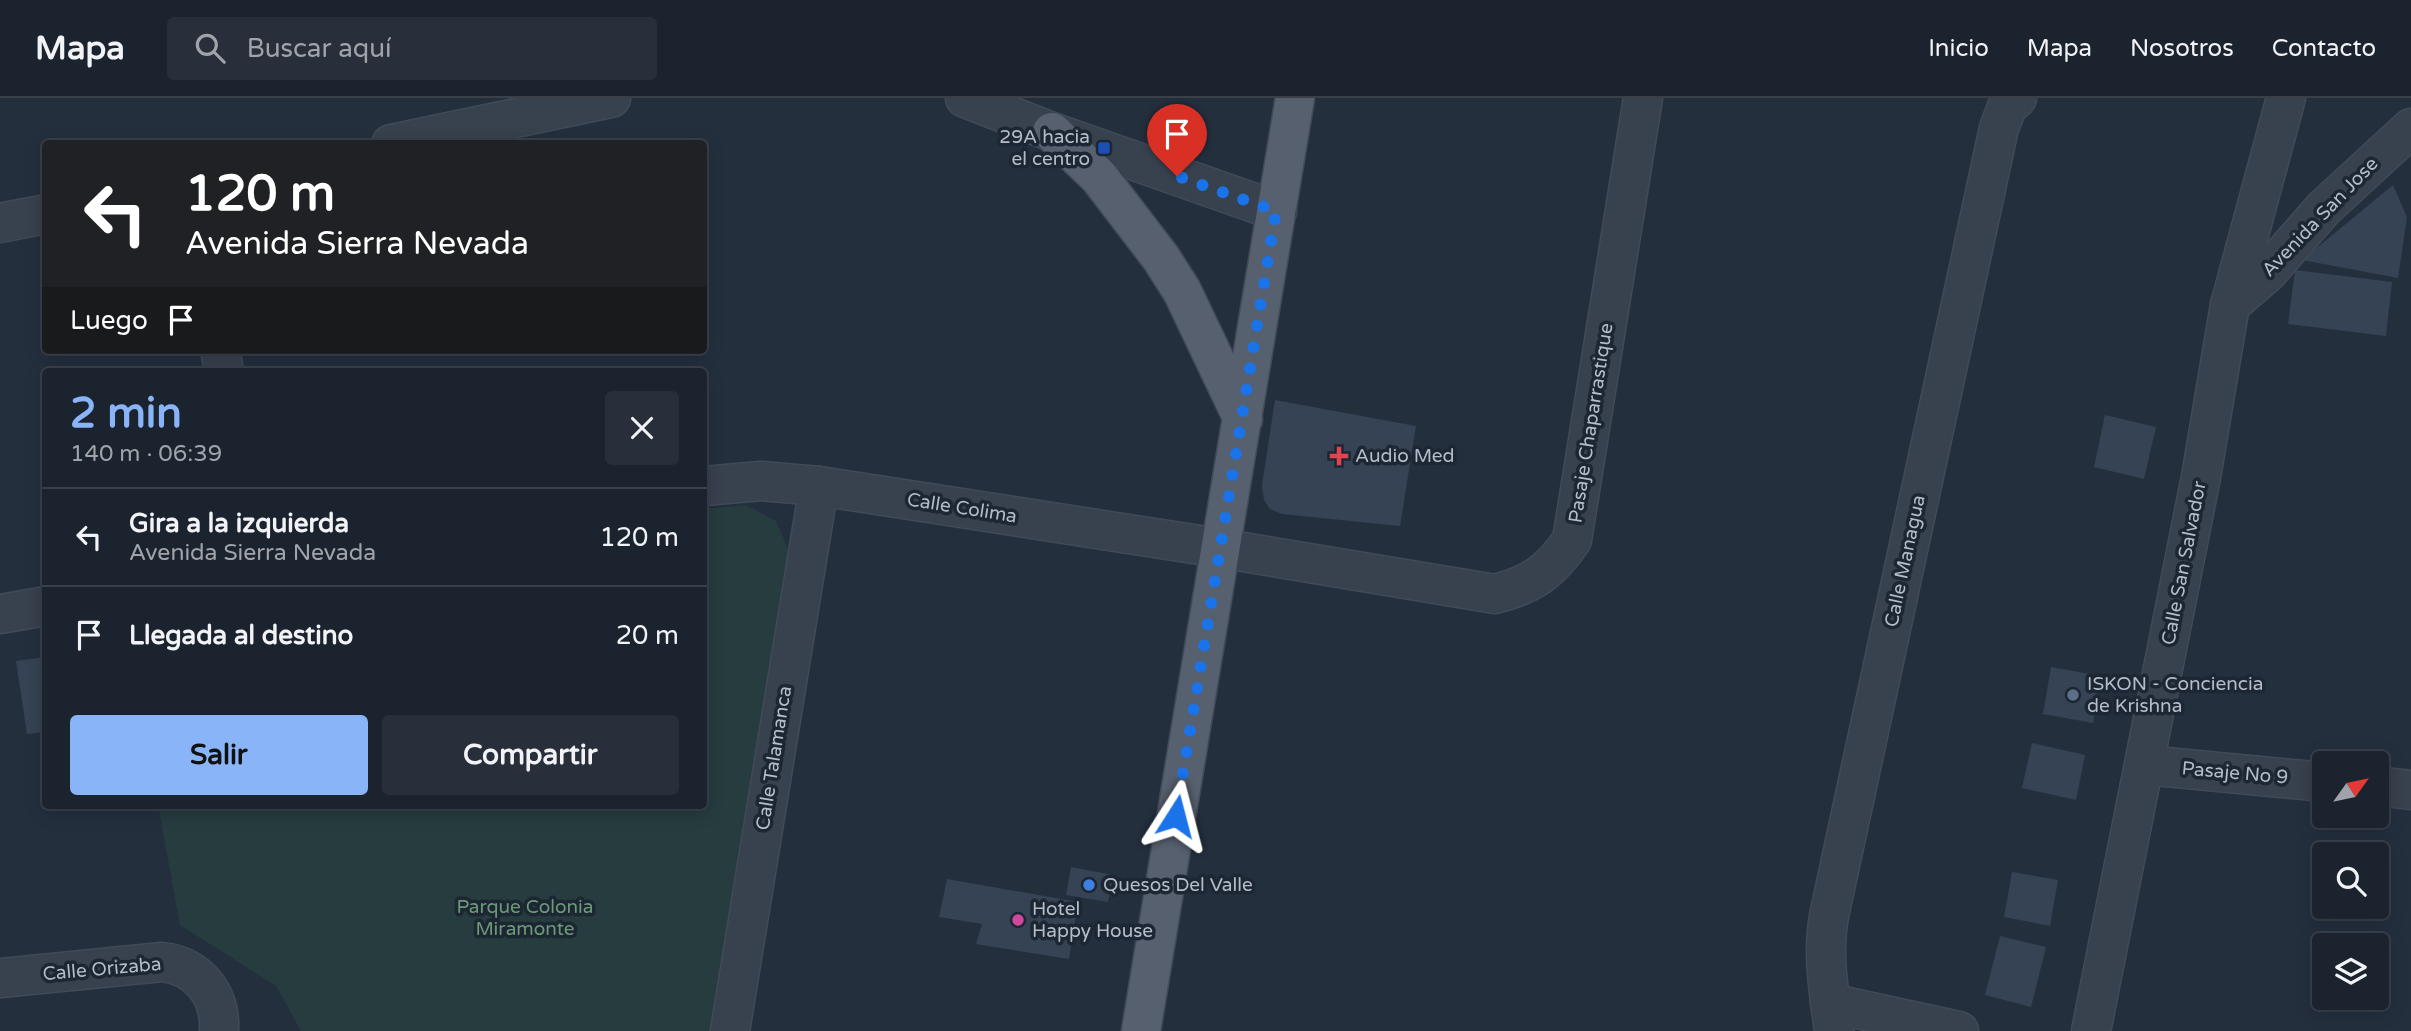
<!DOCTYPE html>
<html lang="es">
<head>
<meta charset="utf-8">
<style>
  body { margin:0; font-family:"Varela Round",sans-serif; background:#282f3a; color:#f1f3f6; height:100vh; display:flex; flex-direction:column; font-size:26px; white-space:nowrap }
  * { box-sizing:border-box; margin:0 }
  p { font-size:23px; color:#a0a4aa }
  .icon { flex:none; width:38px; height:38px; fill:none; stroke:currentColor; stroke-width:2; stroke-linecap:round; stroke-linejoin:round }
  .map { position:relative; flex:1; overflow:hidden }
  .sheet { position:absolute; left:42px; top:270px; width:665px; height:441px; display:flex; flex-direction:column; background:#1b232e; border-radius:7px; box-shadow:0 4px 18px #0003,0 0 0 2px #39404a }
  .sheet>* { flex:none }
  .banner { position:absolute; left:42px; top:42px; width:665px; height:214px; border-radius:7px; box-shadow:0 4px 18px #0003,0 0 0 2px #39404a; background:#202124; color:#fff; overflow:hidden }
  .needle { width:46px; rotate:57deg }
  .buttons { position:absolute; left:2312px; top:653px; display:grid; gap:14px }
  .buttons a { display:grid; place-items:center; width:77px; height:77px; border-radius:7px; background:#1b232e; box-shadow:0 4px 18px #0003,0 0 0 2px #39404a; font-size:35px }
  .pin { position:absolute; display:grid; place-items:center; width:60px; height:60px; color:#fff; margin:-72px -30px; border-radius:50% 50% 50% 0; rotate:-45deg; box-shadow:0 0 7px #0007 }
  .pin .icon { rotate:45deg }
  .me { position:absolute; width:77px; margin:-38px; rotate:9deg; stroke-linejoin:round; filter:drop-shadow(0 0 5px #0008) }
  .turn { display:flex; align-items:center; gap:24px; height:147px; padding:0 28px; font-size:32px }
  .turn .icon { width:91px; height:91px; stroke-width:2.5 }
  .turn b { display:block; font-size:49px; line-height:60px }
  .then { display:flex; align-items:center; height:66px; padding:0 28px; background:#0003; gap:14px; font-size:26px }
  .round { display:grid; place-items:center; flex:none; width:74px; height:74px; border-radius:7px; background:#282f3a }
  .overview { display:flex; align-items:center; justify-content:space-between; height:119px; padding:0 28px }
  h1 { font-size:42px; font-weight:700; line-height:52px; color:#8ab4f8 }
  .primary-button { display:flex; gap:14px; margin-top:auto; padding:14px 28px }
  .primary-button a { flex:1; height:80px; border-radius:7px; background:#8ab4f8; color:#111; font-size:28px; font-weight:700; line-height:80px; text-align:center }
  .primary-button a+a { background:#282f3a; color:#f1f3f6 }
  ul { padding:0; list-style:none }
  li { display:flex; align-items:center; gap:21px; height:98px; padding:0 28px; border-top:2px solid #39404a }
  li div { flex:1 }
  li b { display:block; font-size:26px }
  li em { font-style:normal }
  header { display:flex; align-items:center; gap:42px; box-sizing:border-box; height:98px; padding:0 35px; background:#1b232e; border-bottom:2px solid #39404a }
  header strong { font-size:33px }
  nav { display:flex; gap:38px; margin-inline-start:auto; font-size:24px }
  .search { width:490px; height:63px; background:#282f3a; display:flex; align-items:center; gap:18px; box-sizing:border-box; padding:0 24px; border-radius:7px; color:#a0a4aa; font-size:26px }
  .map>svg:first-child { display:block }
</style>
</head>
<body>
<header>
<strong>Mapa</strong>
<div class="search"><svg class="icon" aria-label="search" viewBox="0 0 24 24"><circle cx="10" cy="10" r="6"/><path d="M15 15l6 6"/></svg>Buscar aquí</div>
<nav><a>Inicio</a><a>Mapa</a><a>Nosotros</a><a>Contacto</a></nav>
</header>
<div class="map">
<svg width="2411" height="933" viewBox="0 0 2411 933">
  <rect width="100%" height="100%" fill="#242f3e"/>
  <polygon fill="#263c3f" points="746,407 776,423 789,453 787,514 712,933 301,933 276,888 180,827 158,707 704,707 704,411"/>
  <g fill="#364354">
    <polygon points="2393,87 2407,119 2398,180 2302,162"/>
    <polygon points="2295,172 2392,184 2386,238 2288,226"/>
    <polygon points="1275,302 1416,328 1400,428 1282,416 1270,411 1264,402 1262,387"/>
    <polygon points="2105,317 2156,329 2144,381 2094,369"/>
    <polygon points="46,559 46,634 27,636 16,563"/>
    <polygon points="2051,569 2101,578 2093,625 2043,616"/>
    <polygon points="2032,645 2085,657 2076,702 2022,690"/>
    <polygon points="1071,769 1113,777 1108,804 1066,797"/>
    <polygon points="2012,774 2058,782 2050,828 2004,819"/>
    <polygon points="947,781 1078,804 1069,861 976,846 982,826 939,819"/>
    <polygon points="2000,838 2046,849 2031,909 1985,897"/>
  </g>
  <g fill="none" stroke-linecap="round" stroke-linejoin="round">
    <defs>
      <g id="minor">
        <polyline points="965,0 1052,34 1277,113"/>
        <polyline points="391,46 611,0"/>
        <polyline points="0,125 46,116"/>
        <polyline points="2230,207 2267,175 2324,110 2411,30"/>
        <polyline points="220,252 224,273"/>
        <path d="M 704,388 L 761,383 L 819,388 L 1219,450 L 1495,496 C 1533,486 1550,474 1572,442 L 1643,0"/>
        <polyline points="0,516 46,508"/>
        <polyline points="2145,667 2324,684"/>
        <polyline points="2376,688 2411,692"/>
        <path d="M 0,880 L 162,864 C 198,868 221,896 219,933"/>
        <polyline points="1830,905 1959,933"/>
        <polyline points="730,933 819,388"/>
        <path d="M 1834,933 C 1829,894 1822,857 1829,818 L 1999,30 L 2007,9 L 2017,0"/>
        <polyline points="2091,933 2201,379 2230,207 2286,0"/>
      </g>
      <g id="major">
        <polyline points="1052,34 1099,79 1161,160 1182,193 1243,321"/>
        <path d="M 1141,933 C 1191,622 1244,311 1295,0"/>
      </g>
    </defs>
    <use href="#minor" stroke="#414a57" stroke-width="41"/>
    <use href="#major" stroke="#414a57" stroke-width="41"/>
    <use href="#minor" stroke="#38414e" stroke-width="38"/>
    <use href="#major" stroke="#56606e" stroke-width="38"/>
  </g>
  <g fill="none" stroke-linecap="round" stroke-linejoin="round">
    <polyline stroke="#1a73e8" stroke-width="12" stroke-dasharray="0 21.6" points="1176,718 1276,113 1177,78"/>
  </g>
  <rect fill="#1a4fb4" stroke="#1d2633" stroke-width="2.5" x="1097" y="43" width="14" height="14" rx="3.5"/>
  <path fill="#e0444e" stroke="#1d2633" stroke-width="2.5" d="M1335.5 347.5h7v7h7v7h-7v7h-7v-7h-7v-7h7z"/>
  <circle fill="#5c6f8a" stroke="#1d2633" stroke-width="2.5" cx="2073" cy="597" r="7"/>
  <circle fill="#3f7fe0" stroke="#1d2633" stroke-width="2.5" cx="1089" cy="787" r="7"/>
  <circle fill="#d1479c" stroke="#1d2633" stroke-width="2.5" cx="1018" cy="822" r="7"/>
  <g text-anchor="middle" dominant-baseline="central" stroke-width="7" stroke-linejoin="round" paint-order="stroke">
    <g font-size="19" fill="#b4bcc9" stroke="#1d2633" text-anchor="start">
      <text x="1090" y="39" text-anchor="end">29A hacia<tspan x="1090" dy="22">el centro</tspan></text>
      <text x="1355" y="358">Audio Med</text>
      <text x="2087" y="586">ISKON - Conciencia<tspan x="2087" dy="22">de Krishna</tspan></text>
      <text x="1103" y="787">Quesos Del Valle</text>
      <text x="1032" y="811">Hotel<tspan x="1032" dy="22">Happy House</tspan></text>
    </g>
    <g font-size="19" fill="#b4bcc9" stroke="#1d2633">
      <text transform="translate(2320 119) rotate(-46)">Avenida San Jose</text>
      <text transform="translate(1591 325) rotate(-81)">Pasaje Chaparrastique</text>
      <text transform="translate(962 410) rotate(9)">Calle Colima</text>
      <text transform="translate(1905 463) rotate(-78)">Calle Managua</text>
      <text transform="translate(2184 465) rotate(-79)">Calle San Salvador</text>
      <text transform="translate(774 660) rotate(-81)">Calle Talamanca</text>
      <text transform="translate(2235 675) rotate(5)">Pasaje No 9</text>
      <text transform="translate(102 871) rotate(-5)">Calle Orizaba</text>
    </g>
    <g font-size="19" fill="#6b9a76" stroke="#1d2633">
      <text x="525" y="809">Parque Colonia<tspan x="525" dy="22">Miramonte</tspan></text>
    </g>
  </g>
</svg>
<div class="buttons">
<a><svg class="needle" viewBox="-14 -14 28 28"><path d="M0-13l5 13h-10z" fill="#e53935"/><path d="M0 13l5-13h-10z" fill="#a0a4aa"/></svg></a>
<a><svg class="icon" aria-label="search" viewBox="0 0 24 24"><circle cx="10" cy="10" r="6"/><path d="M15 15l6 6"/></svg></a>
<a><svg class="icon" aria-label="layers" viewBox="0 0 24 24"><path d="M12 4l9 5-9 5-9-5zM3 14l9 5 9-5"/></svg></a>
</div>
<div class="pin" style="left:1177px;top:78px;background:#d93025"><svg class="icon" aria-label="arrive" viewBox="0 0 24 24"><path d="M6 21V4h12l-3 4 3 4H6"/></svg></div>
<svg class="me" style="left:1176px;top:718px" viewBox="-20 -20 40 40"><path d="M0-17L14 15 0 8-14 15z" fill="#1a73e8" stroke="#fff" stroke-width="4"/></svg>
<div class="banner">
<div class="turn"><svg class="icon" aria-label="left" viewBox="0 0 24 24"><path d="M17 20v-9H6M10 6l-5 5 5 5"/></svg><div><b>120 m</b>Avenida Sierra Nevada</div></div>
<div class="then">Luego<svg class="icon" aria-label="arrive" viewBox="0 0 24 24"><path d="M6 21V4h12l-3 4 3 4H6"/></svg></div>
</div>
<section class="sheet">
<div class="overview"><div><h1>2 min</h1><p>140 m · 06:39</p></div><a class="round"><svg class="icon" aria-label="close" viewBox="0 0 24 24"><path d="M6 6l12 12M18 6L6 18"/></svg></a></div>
<ul>
<li><svg class="icon" aria-label="left" viewBox="0 0 24 24"><path d="M17 20v-9H6M10 6l-5 5 5 5"/></svg><div><b>Gira a la izquierda</b><p>Avenida Sierra Nevada</p></div><em>120 m</em></li>
<li><svg class="icon" aria-label="arrive" viewBox="0 0 24 24"><path d="M6 21V4h12l-3 4 3 4H6"/></svg><div><b>Llegada al destino</b></div><em>20 m</em></li>
</ul>
<div class="primary-button"><a>Salir</a><a>Compartir</a></div>
</section>
</div>
</body>
</html>
